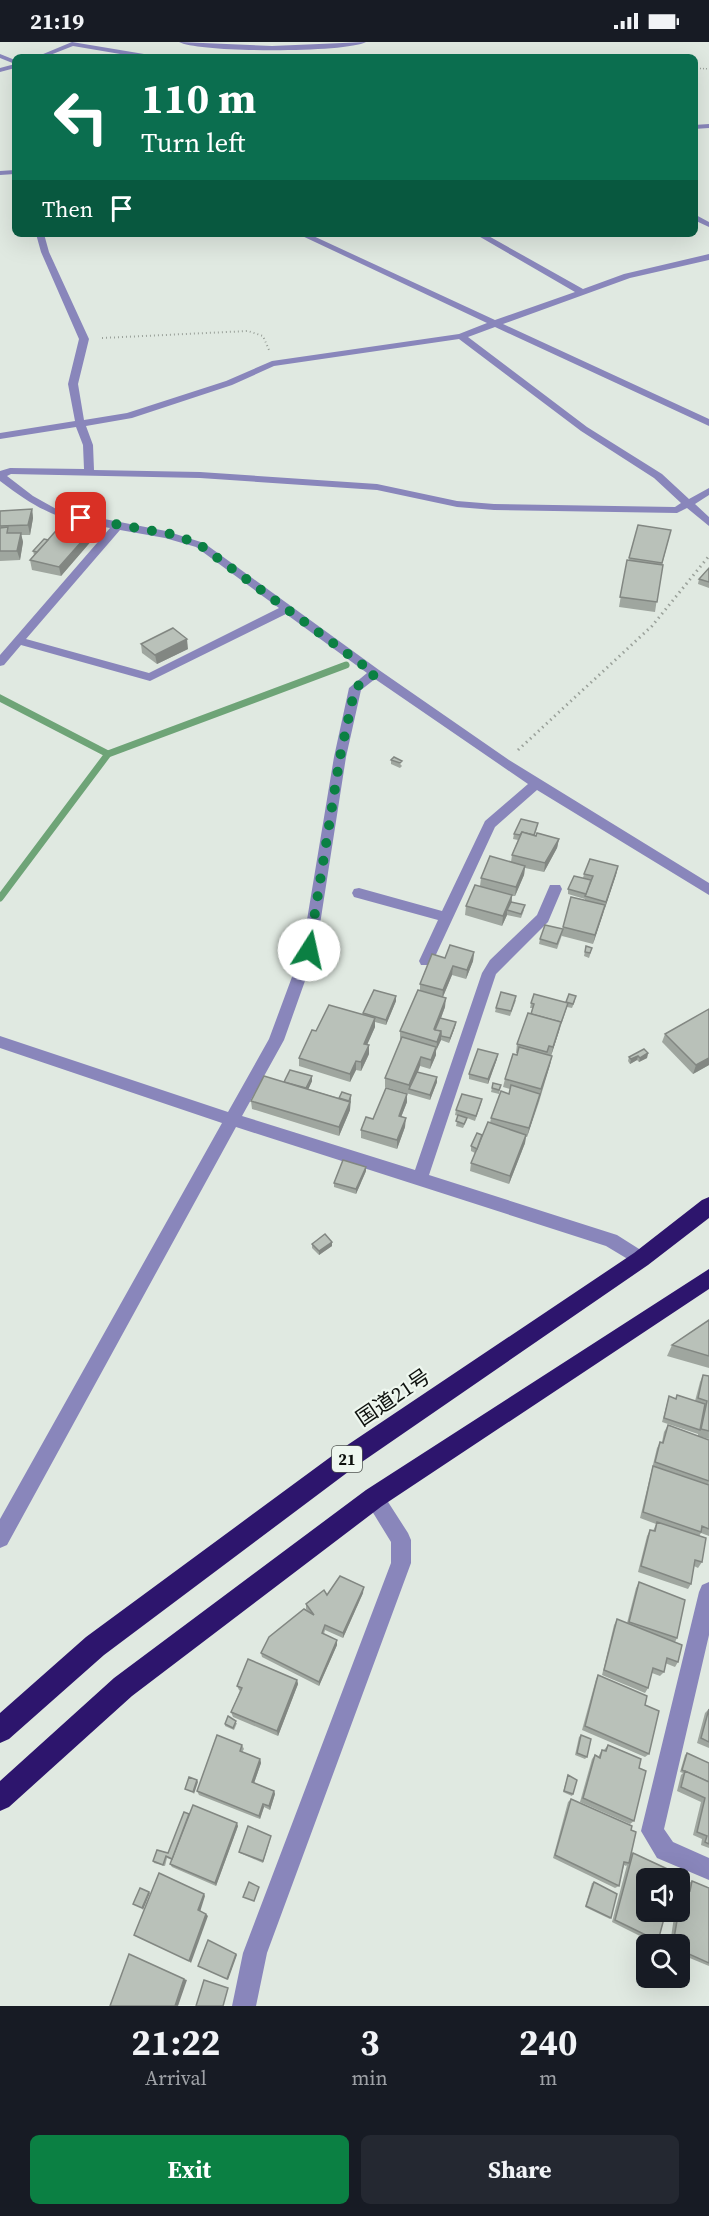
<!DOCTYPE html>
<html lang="en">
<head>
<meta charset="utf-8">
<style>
  body { margin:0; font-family:"Source Serif 4","Noto Sans JP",serif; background:#242831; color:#f1f3f6; height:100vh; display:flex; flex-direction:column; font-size:22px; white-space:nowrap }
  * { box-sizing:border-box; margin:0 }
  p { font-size:20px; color:#9ea1a6 }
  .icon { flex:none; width:33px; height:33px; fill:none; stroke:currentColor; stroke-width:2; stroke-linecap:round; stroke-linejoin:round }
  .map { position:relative; height:1964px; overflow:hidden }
  .details { display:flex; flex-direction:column; background:#171b24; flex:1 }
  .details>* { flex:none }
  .top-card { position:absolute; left:12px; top:12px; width:686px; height:183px; border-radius:9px; box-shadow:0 6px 24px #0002; background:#0b6e4f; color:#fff; overflow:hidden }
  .tools { position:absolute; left:636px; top:1826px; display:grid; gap:12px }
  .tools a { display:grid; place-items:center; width:54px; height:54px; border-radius:9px; background:#171b24; box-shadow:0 6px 24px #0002; font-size:30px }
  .pin { position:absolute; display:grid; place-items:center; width:51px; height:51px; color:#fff; margin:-26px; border-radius:12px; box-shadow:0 3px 9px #0006 }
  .me { position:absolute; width:66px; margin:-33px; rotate:10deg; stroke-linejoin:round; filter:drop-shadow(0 0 4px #0008) }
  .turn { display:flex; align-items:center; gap:21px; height:126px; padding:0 30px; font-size:27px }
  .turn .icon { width:78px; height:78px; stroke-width:2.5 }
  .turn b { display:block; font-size:42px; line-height:51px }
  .then { display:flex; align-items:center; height:57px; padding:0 30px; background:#0003; gap:12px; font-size:22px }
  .eta { display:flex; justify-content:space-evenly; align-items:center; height:102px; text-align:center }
  .eta b { font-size:36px; font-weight:700; line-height:42px }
  .action { display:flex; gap:12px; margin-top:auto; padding:12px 30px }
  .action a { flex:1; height:69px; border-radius:9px; background:#0b8043; color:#fff; font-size:24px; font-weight:700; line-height:69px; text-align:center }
  .action a+a { background:#242831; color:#f1f3f6 }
  .status { display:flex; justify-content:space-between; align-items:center; height:42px; padding:0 30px; background:#171b24; direction:ltr }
  .status svg { height:16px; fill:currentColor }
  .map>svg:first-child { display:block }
</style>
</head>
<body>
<div class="status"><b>21:19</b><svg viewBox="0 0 49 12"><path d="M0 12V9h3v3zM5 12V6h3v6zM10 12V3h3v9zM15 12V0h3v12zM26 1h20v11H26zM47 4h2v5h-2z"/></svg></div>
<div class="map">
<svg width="709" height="1964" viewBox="0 0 709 1964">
  <rect width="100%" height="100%" fill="#e0e9e1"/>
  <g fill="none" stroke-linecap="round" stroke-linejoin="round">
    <g stroke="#6ea477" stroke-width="7">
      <polyline points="0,656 108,712"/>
      <polyline points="0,856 108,712 346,623"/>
    </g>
    <polyline stroke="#9aa19a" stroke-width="1.5" stroke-dasharray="1 2" stroke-linecap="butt" points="694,26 709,27"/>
    <polyline stroke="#9aa19a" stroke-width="2" stroke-dasharray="1 3" stroke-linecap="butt" points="102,296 248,289 263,294 269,308"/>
    <polyline stroke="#9aa19a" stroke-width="3" stroke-dasharray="1.5 4" stroke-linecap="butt" points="518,708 652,584 709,514"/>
    <g fill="#8986bb" fill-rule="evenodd">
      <polygon points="72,0 150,13 153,15 138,15 73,4 45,15 36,15"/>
      <path d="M 179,0 L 272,4 L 366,0 C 346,11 199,11 179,0 Z"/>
      <polygon points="0,12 15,18 15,26 0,30 0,26 15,22 0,16"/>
      <polygon points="709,82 709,86 694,87 694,83"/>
      <polygon points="15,128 15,132 0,133 0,129"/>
      <polygon points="694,172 709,180 709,185 694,178"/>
      <path d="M 36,192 L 44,192 L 49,210 L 89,297 L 78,342 L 84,378 L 127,371 L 226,339 L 272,319 L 459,292 L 487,281 L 298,192 L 309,192 L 495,278 L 575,250 L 475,192 L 485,192 L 583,247 L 624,232 L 709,212 L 709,218 L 630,236 L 503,282 L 709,377 L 709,384 L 495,285 L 468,295 L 587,385 L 662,432 L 689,457 L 709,446 L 709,453 L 695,462 L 709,475 L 709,484 L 687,466 L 677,471 L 494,468 L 457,465 L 377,448 L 200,436 L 11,432 L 7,434 L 33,454 L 58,468 L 166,489 L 204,501 L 379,628 L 509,718 L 709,841 L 709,853 L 537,748 L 495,785 L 433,919 L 431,923 L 421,923 L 419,919 L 438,878 L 354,855 L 352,851 L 354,847 L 359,846 L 442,869 L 485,779 L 528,742 L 375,637 L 361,648 L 346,715 L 316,908 L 284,998 L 242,1074 L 415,1128 L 482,931 L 490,918 L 537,873 L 550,843 L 560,843 L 562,847 L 548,880 L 496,932 L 429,1133 L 617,1193 L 647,1212 L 650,1217 L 647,1222 L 641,1225 L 606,1204 L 236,1085 L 7,1503 L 0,1506 L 0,1477 L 222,1081 L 0,1006 L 0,994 L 228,1070 L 269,997 L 302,908 L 334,715 L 349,646 L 367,631 L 286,572 L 150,639 L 21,603 L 4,623 L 0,624 L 0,613 L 110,486 C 59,478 41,470 0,439 L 0,429 L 10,426 L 84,427 L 83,403 L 76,385 L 0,397 L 0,391 L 75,379 L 68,342 L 79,297 L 41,210 ZM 459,297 L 581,389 L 654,436 L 681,461 L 675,465 L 494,462 L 457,459 L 377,442 L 200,430 L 94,428 L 93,403 L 86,384 L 132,376 L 232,343 L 274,324 ZM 120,488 L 165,496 L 196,505 L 279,566 L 149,631 L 26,597 Z"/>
      <polygon points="374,1446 381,1449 408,1491 411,1498 411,1521 267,1911 256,1964 232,1964 243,1911 391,1521 391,1500 364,1456 367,1449"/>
      <polygon points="709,1540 709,1593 664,1787 673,1800 709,1816 709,1838 657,1816 641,1789 699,1550 702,1543"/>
    </g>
    <g fill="#2d156d" fill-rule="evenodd">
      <polygon points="709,1155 709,1176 648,1223 356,1424 104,1613 9,1697 0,1701 0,1671 86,1595 340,1408 634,1211 702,1158"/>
      <polygon points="709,1227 709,1247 382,1464 132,1654 9,1765 0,1769 0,1739 114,1636 366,1448"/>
    </g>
  </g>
  <g fill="#9fa69f">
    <polygon points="32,467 33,476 30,493 21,493 23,500 20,518 0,519 0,469"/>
    <polygon points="638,483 671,488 662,523 655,570 619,565 627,518 629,518"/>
    <polygon points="99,490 61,534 32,528 30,518 34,513 33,509 48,498"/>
    <polygon points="709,526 709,546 698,542 699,537"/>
    <polygon points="141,602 188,607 157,622 142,611"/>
    <polygon points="394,715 402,724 400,726 391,722 391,718"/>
    <polygon points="538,781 535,793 559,797 557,806 544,830 525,826 524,833 515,854 512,854 512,860 524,868 521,876 507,873 502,884 465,873 466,864 480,844 481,836 511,820 512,813 518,798 513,797 514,792"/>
    <polygon points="618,824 616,833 593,902 562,894 562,893 557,907 539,902 540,897 563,887 571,855 585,858 585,857 568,852 568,847 583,836 584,832"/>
    <polygon points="586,904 591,910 589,916 584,914"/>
    <polygon points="474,910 473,919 466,937 452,933 443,955 445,965 441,976 456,980 455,985 449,1001 441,998 436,1008 436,1013 430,1027 420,1024 418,1030 437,1040 430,1058 385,1045 385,1036 401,999 400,998 400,989 420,948 420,942 445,916"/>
    <polygon points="396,954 396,959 386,983 375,980 375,985 367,1002 369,1012 361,1029 356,1028 350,1040 299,1024 299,1016 316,989 363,972 363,971"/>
    <polygon points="516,958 510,974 495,970 496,966"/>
    <polygon points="575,959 572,966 567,965 551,1014 550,1023 539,1060 527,1095 526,1095 525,1101 509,1142 470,1129 471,1121 475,1111 471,1109 471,1104 482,1093 490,1081 491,1076 509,1052 510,1047 503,1045 505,1037 518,1011 516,1011 517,1002 533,966 530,966 531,961 566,960"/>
    <polygon points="709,967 709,1023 693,1032 662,1000 665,992"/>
    <polygon points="648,1011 647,1016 639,1020 637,1018 630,1022 628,1019 629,1015"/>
    <polygon points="497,1017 488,1042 469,1037 469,1032"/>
    <polygon points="312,1034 312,1039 308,1047 339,1056 351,1053 350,1068 339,1094 252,1067 251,1059"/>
    <polygon points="501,1043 499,1052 491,1050 492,1046"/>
    <polygon points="407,1052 407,1060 401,1075 405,1085 397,1107 361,1096 361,1088 373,1077"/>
    <polygon points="482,1057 481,1062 475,1079 467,1076 466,1080 463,1086 456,1084 458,1074 455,1073 456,1068"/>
    <polygon points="366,1129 356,1152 334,1145 334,1141"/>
    <polygon points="332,1200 332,1204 319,1213 312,1206 312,1202"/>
    <polygon points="709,1278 709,1326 667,1314 672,1303"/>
    <polygon points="703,1333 709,1334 709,1397 698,1394 698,1391 698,1392 662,1380 669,1354 676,1357 677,1353 695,1359 700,1340"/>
    <polygon points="668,1383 709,1398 709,1494 701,1491 699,1494 702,1520 698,1526 694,1524 691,1542 688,1547 638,1530 647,1494 650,1488 653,1489 656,1482 640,1476 657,1406 660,1400 662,1400 664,1390"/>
    <polygon points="639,1540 677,1596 675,1600 678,1620 675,1625 665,1621 664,1630 660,1634 652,1631 648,1646 645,1651 602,1633 614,1583 617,1577 627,1581 636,1546"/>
    <polygon points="363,1551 343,1596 325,1588 324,1592 337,1603 319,1644 262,1615 261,1611 309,1570 306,1567 306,1562 327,1553"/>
    <polygon points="598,1633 645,1663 649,1712 645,1715 582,1688 596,1637"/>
    <polygon points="297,1638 298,1642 278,1694 233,1675 231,1670 240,1649 239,1648 237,1644"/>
    <polygon points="709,1667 709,1706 697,1701 705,1671"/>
    <polygon points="237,1681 234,1688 225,1684 225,1682"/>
    <polygon points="581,1693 587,1715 585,1717 575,1713 579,1695"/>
    <polygon points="242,1703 244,1707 242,1710 260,1717 261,1721 254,1741 274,1749 275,1752 270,1768 264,1765 260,1777 199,1753 197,1749"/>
    <polygon points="608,1703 639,1726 634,1779 630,1782 580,1760 592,1717 595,1713 598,1715 602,1708 604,1708"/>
    <polygon points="687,1711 709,1740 709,1806 701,1803 702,1797 693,1793 701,1760 677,1749 681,1733 683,1731 680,1730 685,1713"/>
    <polygon points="568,1733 573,1752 572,1754 563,1750"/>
    <polygon points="571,1757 631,1788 631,1812 633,1811 658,1899 654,1901 612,1880 627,1823 626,1824 624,1823 619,1844 615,1846 553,1816 568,1760"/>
    <polygon points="189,1772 238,1784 216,1844 172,1825 170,1822 172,1818 167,1816 165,1824 154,1821 153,1819 168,1811"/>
    <polygon points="271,1794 271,1795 263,1821 240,1811 239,1810"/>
    <polygon points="692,1839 709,1846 709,1924 680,1912 680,1902 670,1902 674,1875 670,1873 671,1869 680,1869 687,1842"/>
    <polygon points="594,1840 611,1876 610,1877 585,1865 592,1841"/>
  </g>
  <g fill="#828782">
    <polygon points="32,467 33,476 30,493 28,483"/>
    <polygon points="98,481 99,490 61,534 59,525"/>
    <polygon points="21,491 23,500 20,518 17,509"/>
    <polygon points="187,597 188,607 157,622 155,613"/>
    <polygon points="559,797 557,806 544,830 545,821"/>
    <polygon points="525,824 524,833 515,854 516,845"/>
    <polygon points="618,824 616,833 604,869 606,860"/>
    <polygon points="512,853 511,862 507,868 507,873 502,884 503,874"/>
    <polygon points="605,863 603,872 593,902 595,893"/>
    <polygon points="474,910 473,919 466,937 467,928"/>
    <polygon points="453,924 452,933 442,957 443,948"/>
    <polygon points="396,954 396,959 386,983 386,978"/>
    <polygon points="446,956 445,965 435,992 434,987"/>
    <polygon points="375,976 375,985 364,1010 364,1002"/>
    <polygon points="456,980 455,985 449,1001 450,996"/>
    <polygon points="561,980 559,989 551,1014 553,1005"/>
    <polygon points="441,989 441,998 436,1009 437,1000"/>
    <polygon points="369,1003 369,1012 361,1029 361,1020"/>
    <polygon points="436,1005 436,1013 430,1027 431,1018"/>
    <polygon points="648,1011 647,1016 639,1020 640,1016"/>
    <polygon points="498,1012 497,1017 488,1042 488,1037"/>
    <polygon points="552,1014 550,1023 527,1095 529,1086"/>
    <polygon points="638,1014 637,1018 630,1022 631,1017"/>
    <polygon points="421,1015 420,1024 411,1048 409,1047 409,1043"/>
    <polygon points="709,1016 709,1023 693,1032 696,1023"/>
    <polygon points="356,1019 356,1028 350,1040 350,1032"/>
    <polygon points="312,1034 312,1039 305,1055 305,1050"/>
    <polygon points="437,1035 437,1040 430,1058 430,1053"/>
    <polygon points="407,1052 407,1060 398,1083 399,1074"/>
    <polygon points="351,1053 350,1068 339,1094 339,1085"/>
    <polygon points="406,1076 405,1085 397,1107 397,1098"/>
    <polygon points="526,1093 525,1101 509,1142 510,1134"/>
    <polygon points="366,1125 366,1129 356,1152 356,1147"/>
    <polygon points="332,1200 332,1204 319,1213 319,1209"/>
    <polygon points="364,1545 363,1551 343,1596 343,1591"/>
    <polygon points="337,1598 337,1603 319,1644 319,1640"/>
    <polygon points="297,1638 298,1642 278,1694 277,1689"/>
    <polygon points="260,1717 261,1721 253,1744 252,1740"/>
    <polygon points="197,1738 198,1740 194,1752 193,1750"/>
    <polygon points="274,1749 275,1752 270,1768 269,1764"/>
    <polygon points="263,1762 264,1765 260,1777 259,1774"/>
    <polygon points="237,1781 238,1784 216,1844 215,1841"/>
    <polygon points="149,1850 150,1851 143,1868 142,1866"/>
    <polygon points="204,1852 205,1854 200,1870 198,1868"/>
    <polygon points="206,1872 208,1874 191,1921 189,1919"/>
    <polygon points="236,1912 237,1913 228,1938 227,1937"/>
    <polygon points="184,1937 187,1938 178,1964 175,1964"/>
  </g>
  <g fill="#b9c1b9" stroke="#828782" stroke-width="1.5">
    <polygon points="32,467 28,483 0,484 0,469"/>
    <polygon points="69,474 98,481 59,525 30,518"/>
    <polygon points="638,483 671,488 662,521 629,516"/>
    <polygon points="8,485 7,491 21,491 17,509 0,509 0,486"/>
    <polygon points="44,497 48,498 37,510 33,509"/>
    <polygon points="627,518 663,523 657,560 620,555"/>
    <polygon points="709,526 709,540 699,537"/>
    <polygon points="173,586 187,597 155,613 141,602"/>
    <polygon points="394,715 402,719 400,721 391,718"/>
    <polygon points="521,777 538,781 534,793 522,790 520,793 514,792"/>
    <polygon points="522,790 536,794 537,791 559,797 545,821 512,813"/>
    <polygon points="490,814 525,824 516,845 481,836"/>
    <polygon points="590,817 618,824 606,860 585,854 593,834 584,832"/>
    <polygon points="574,834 591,838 586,852 568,847"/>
    <polygon points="475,843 512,853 503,874 466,864"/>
    <polygon points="571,855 605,863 595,893 563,885"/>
    <polygon points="511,860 525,863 521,872 507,868"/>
    <polygon points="545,883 563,887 557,902 540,897"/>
    <polygon points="450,903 474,910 467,928 453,924 443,948 420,942 432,912 445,916"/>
    <polygon points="586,904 592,906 590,911 585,910"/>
    <polygon points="374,948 396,954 386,978 363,971"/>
    <polygon points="418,948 446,956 434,987 441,989 437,1000 400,989"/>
    <polygon points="501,950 516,954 511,969 496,966"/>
    <polygon points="534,952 568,961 561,981 561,980 531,972 534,962 531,961"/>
    <polygon points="569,952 576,954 573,962 566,960"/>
    <polygon points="329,963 375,976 364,1002 369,1003 361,1020 356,1019 350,1032 299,1016 312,988 316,989"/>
    <polygon points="709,967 709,1016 696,1023 665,992"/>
    <polygon points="528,971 561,980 553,1005 549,1004 547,1010 517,1002"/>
    <polygon points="440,976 456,980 450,996 441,994 441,989 435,988"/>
    <polygon points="402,995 436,1005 431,1018 421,1015 409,1043 385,1036"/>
    <polygon points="519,1005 552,1014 541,1047 505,1037 513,1012 517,1013"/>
    <polygon points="478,1007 498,1012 488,1037 469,1032"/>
    <polygon points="644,1007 648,1011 640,1016 638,1014 631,1017 629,1015"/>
    <polygon points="290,1028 312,1034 306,1046 284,1040"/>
    <polygon points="417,1030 437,1035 430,1053 409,1047"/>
    <polygon points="264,1034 350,1060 339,1085 251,1059"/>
    <polygon points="493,1041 501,1043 499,1048 492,1046"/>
    <polygon points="511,1043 540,1052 529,1086 491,1076 501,1049 509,1052"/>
    <polygon points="386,1046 407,1052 399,1074 406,1076 397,1098 361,1088 366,1075 373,1077"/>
    <polygon points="342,1050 351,1053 349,1059 339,1056"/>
    <polygon points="462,1052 482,1057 476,1074 456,1068"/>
    <polygon points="458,1073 467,1076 464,1082 456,1079"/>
    <polygon points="488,1080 526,1093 510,1134 471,1121"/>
    <polygon points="477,1091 482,1093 477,1107 471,1104"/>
    <polygon points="343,1118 366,1125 356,1147 334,1141"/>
    <polygon points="325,1192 332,1200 319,1209 312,1202"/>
    <polygon points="709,1278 709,1314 672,1303"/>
    <polygon points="703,1333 709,1334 709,1389 701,1387 707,1359 698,1356"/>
    <polygon points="677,1353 705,1362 700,1388 664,1376 669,1354 676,1357"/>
    <polygon points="668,1383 709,1398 709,1439 655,1420 660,1400 663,1401"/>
    <polygon points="653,1424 709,1443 709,1487 702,1484 701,1490 643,1470"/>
    <polygon points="657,1480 706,1496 702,1520 695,1518 691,1542 641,1524 650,1488 655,1489"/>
    <polygon points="340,1534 364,1545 343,1591 325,1583 322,1591 337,1598 319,1640 261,1611 269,1595 304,1567 314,1573 306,1562 324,1548 327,1553"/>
    <polygon points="639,1540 685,1558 677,1596 629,1580"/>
    <polygon points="617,1577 682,1603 678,1620 667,1616 664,1630 653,1626 648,1646 604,1628"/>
    <polygon points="248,1617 297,1638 277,1689 231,1670 242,1646 237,1644"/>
    <polygon points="598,1633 647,1654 645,1663 659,1669 649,1712 585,1684"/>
    <polygon points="709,1667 709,1700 701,1696"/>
    <polygon points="228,1674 236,1679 233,1686 225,1682"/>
    <polygon points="217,1693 242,1703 240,1709 260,1717 252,1740 274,1749 269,1764 263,1762 259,1774 197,1749"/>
    <polygon points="581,1693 591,1697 587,1715 577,1711"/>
    <polygon points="608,1703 641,1717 639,1726 646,1729 634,1779 583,1756 595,1713 600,1716 602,1708 606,1709"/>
    <polygon points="687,1711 709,1721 709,1740 682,1728"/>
    <polygon points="685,1729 709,1740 709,1802 705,1800 707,1794 697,1790 705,1756 681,1745"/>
    <polygon points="568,1733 577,1738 573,1752 564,1749"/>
    <polygon points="189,1735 197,1738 193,1750 185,1747"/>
    <polygon points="571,1757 632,1784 631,1788 636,1790 629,1821 624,1820 619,1844 555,1813"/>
    <polygon points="193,1763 237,1781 215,1841 170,1822"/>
    <polygon points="184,1770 189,1772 172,1817 166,1814 163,1823 153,1819 157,1808 168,1811"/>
    <polygon points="248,1784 271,1794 263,1819 239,1810"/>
    <polygon points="633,1811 676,1831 674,1836 646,1836 646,1869 666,1869 658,1899 615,1878"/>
    <polygon points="159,1831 204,1852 198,1868 206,1872 189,1919 134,1893"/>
    <polygon points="692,1839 709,1846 709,1921 680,1908 680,1902 673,1902 678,1873 674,1871 675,1869 680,1869 680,1844 690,1849"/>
    <polygon points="249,1840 259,1845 254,1859 243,1855"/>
    <polygon points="594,1840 617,1852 611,1876 586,1864"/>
    <polygon points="140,1846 149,1850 142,1866 133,1862"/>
    <polygon points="208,1898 236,1912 227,1937 198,1924"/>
    <polygon points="129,1912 184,1937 175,1964 110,1964"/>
    <polygon points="204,1938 228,1946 223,1964 196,1964"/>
  </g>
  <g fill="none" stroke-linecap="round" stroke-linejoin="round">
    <polyline stroke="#0b8043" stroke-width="10" stroke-dasharray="0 18" points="81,476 176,493 200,503 375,632 355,646 340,715 309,908"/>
  </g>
  <g text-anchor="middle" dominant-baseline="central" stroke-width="4.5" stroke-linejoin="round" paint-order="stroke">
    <rect fill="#eef7ef" stroke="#505551" stroke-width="1.5" x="332" y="1404" width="30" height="26" rx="4.5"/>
    <g font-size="16" font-weight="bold" fill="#0d100d">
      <text x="347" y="1417">21</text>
    </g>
    <g font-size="21" fill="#0d100d" stroke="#eef7ef">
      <text transform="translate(393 1355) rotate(-34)">国道21号</text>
    </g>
  </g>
</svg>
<div class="tools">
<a><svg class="icon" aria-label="sound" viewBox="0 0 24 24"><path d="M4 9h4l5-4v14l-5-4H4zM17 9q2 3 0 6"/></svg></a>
<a><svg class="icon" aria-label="search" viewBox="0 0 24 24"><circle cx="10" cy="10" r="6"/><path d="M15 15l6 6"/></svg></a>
</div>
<div class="pin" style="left:81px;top:476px;background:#d93025"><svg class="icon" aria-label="arrive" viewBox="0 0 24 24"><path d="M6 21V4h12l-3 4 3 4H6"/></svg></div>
<svg class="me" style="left:309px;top:908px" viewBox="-20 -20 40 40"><circle r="19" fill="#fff"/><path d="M0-13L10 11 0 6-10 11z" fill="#0b8043"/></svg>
<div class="top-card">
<div class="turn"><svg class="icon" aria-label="left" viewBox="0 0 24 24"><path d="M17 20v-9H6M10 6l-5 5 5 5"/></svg><div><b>110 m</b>Turn left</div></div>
<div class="then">Then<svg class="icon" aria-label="arrive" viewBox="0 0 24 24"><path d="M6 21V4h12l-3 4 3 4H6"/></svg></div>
</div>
</div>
<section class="details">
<div class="eta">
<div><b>21:22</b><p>Arrival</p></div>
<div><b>3</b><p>min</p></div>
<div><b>240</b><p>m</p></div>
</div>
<div class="action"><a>Exit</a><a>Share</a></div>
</section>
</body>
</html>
